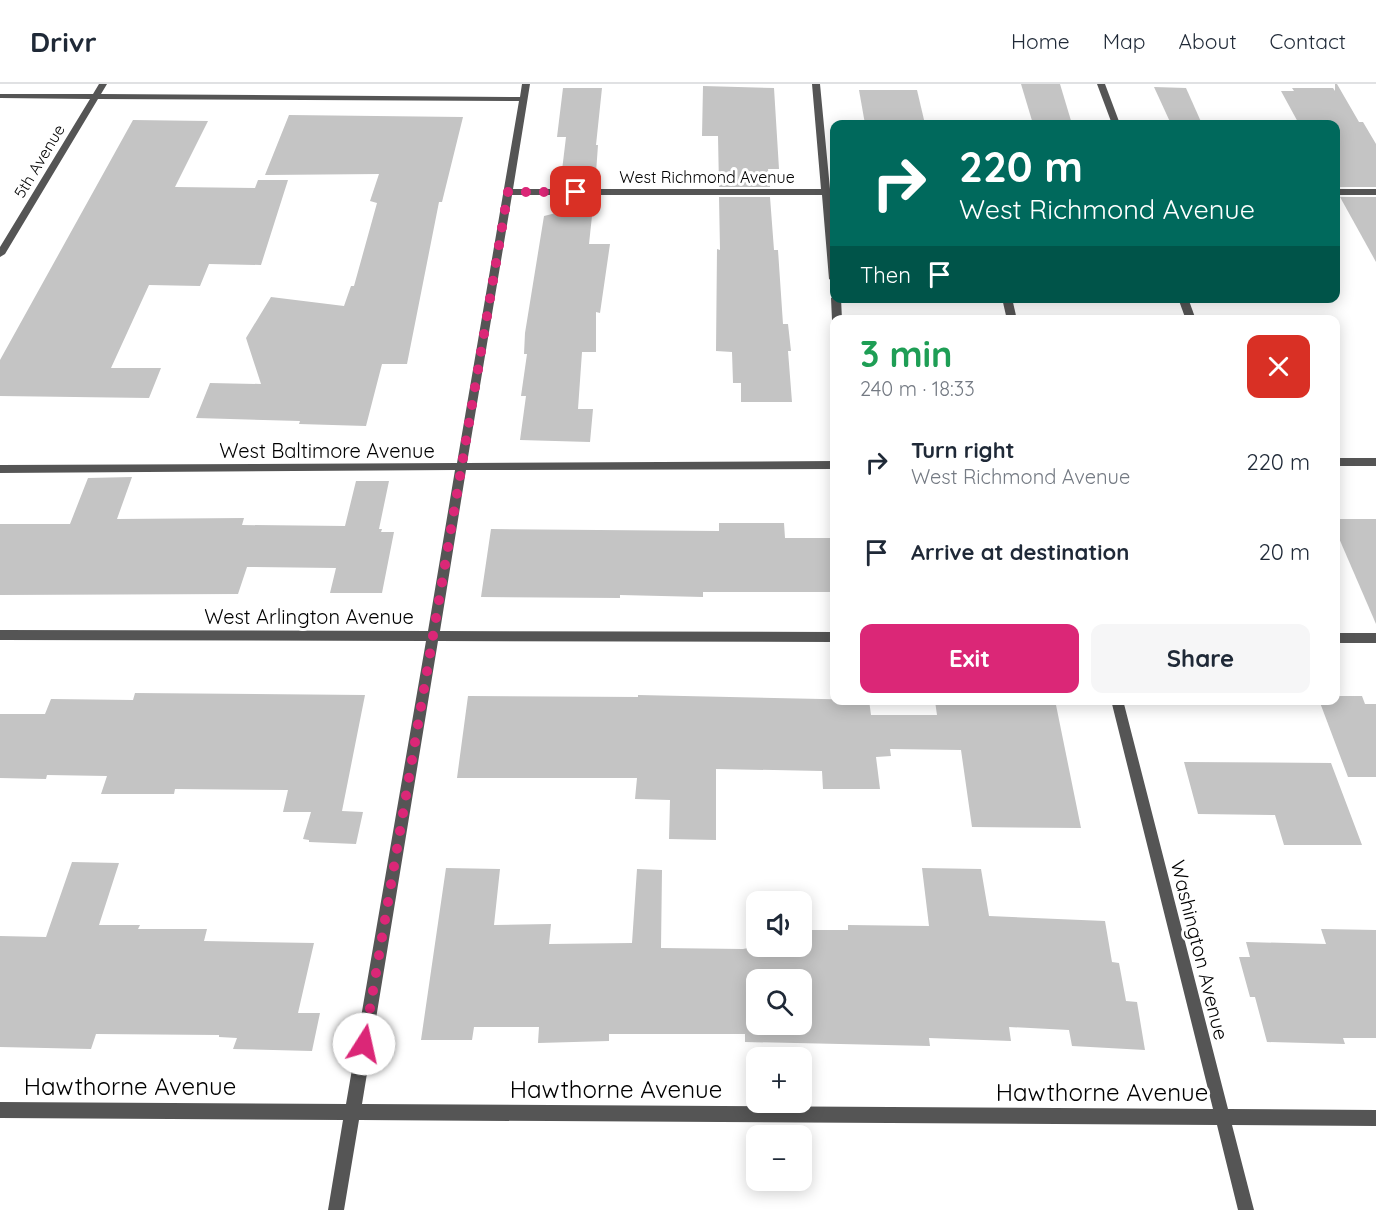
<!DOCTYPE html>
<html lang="en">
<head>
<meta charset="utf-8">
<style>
  body { margin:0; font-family:Quicksand,sans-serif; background:#f6f6f7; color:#1f2937; height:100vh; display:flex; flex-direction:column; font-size:22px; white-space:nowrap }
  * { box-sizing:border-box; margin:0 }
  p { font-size:20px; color:#747a83 }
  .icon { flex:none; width:33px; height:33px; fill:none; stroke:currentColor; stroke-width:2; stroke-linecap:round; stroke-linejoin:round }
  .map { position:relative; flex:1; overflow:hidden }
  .sheet { position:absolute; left:830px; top:231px; width:510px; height:390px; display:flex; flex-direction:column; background:#fff; border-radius:12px; box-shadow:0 3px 15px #0003 }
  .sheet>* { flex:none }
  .top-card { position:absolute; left:830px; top:36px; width:510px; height:183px; border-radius:12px; box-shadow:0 3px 15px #0003; background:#00695c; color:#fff; overflow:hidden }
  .fabs { position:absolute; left:746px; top:807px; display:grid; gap:12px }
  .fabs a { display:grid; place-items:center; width:66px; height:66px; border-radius:12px; background:#fff; box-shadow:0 3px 15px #0003; font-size:30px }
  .pin { position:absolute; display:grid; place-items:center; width:51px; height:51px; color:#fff; margin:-26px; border-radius:12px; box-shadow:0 3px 9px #0006 }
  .me { position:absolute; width:66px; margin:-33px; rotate:10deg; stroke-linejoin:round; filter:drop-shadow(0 0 4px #0008) }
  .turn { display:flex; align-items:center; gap:21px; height:126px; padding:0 30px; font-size:27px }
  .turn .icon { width:78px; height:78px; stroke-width:2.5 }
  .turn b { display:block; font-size:42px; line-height:51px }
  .then { display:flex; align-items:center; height:57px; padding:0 30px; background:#0003; gap:12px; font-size:22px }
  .round { display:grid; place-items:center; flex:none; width:63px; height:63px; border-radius:12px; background:#f6f6f7 }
  .head { display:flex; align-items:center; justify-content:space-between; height:102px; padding:0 30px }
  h1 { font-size:36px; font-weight:700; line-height:45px; color:#1e9e55 }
  .cta { display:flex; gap:12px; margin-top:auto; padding:12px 30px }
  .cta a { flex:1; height:69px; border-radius:12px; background:#db2777; color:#fff; font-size:24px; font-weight:700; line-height:69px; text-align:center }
  .cta a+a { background:#f6f6f7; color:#1f2937 }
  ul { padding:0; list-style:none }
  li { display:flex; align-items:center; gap:18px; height:90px; padding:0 30px }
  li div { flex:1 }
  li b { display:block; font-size:22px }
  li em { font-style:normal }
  header { display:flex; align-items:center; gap:36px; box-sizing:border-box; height:84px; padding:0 30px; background:#fff; border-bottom:2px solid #e0e1e3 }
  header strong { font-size:28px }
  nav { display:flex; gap:33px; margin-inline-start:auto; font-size:21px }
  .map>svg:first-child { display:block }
</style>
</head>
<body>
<header>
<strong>Drivr</strong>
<nav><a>Home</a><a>Map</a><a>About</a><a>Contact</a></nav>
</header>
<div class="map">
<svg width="1376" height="1126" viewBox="0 0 1376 1126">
  <rect width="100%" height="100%" fill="#fff"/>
  <g fill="#c4c4c4" fill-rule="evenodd">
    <polygon points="1021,0 1060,0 1072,40 1033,40"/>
    <polygon points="1335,0 1337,0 1359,38 1363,38 1376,60 1376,103 1335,103 1335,40 1299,40 1281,7 1294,7 1292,4 1333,4 1335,7"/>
    <polygon points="703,2 774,4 779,85 768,85 770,103 719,103 718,52 702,52"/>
    <polygon points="1154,3 1186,4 1202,40 1171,40"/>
    <polygon points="563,4 602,4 596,61 598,61 595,103 560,103 566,53 557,53"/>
    <polygon points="859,6 917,6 925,40 865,40"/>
    <polygon points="289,31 463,33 442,118 439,118 407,280 382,280 366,342 299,340 300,337 196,334 210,299 261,300 246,254 271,213 344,222 351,202 354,202 377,119 370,117 379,90 265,91"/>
    <polygon points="133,36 208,37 175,103 255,104 258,96 288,96 261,181 209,180 200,202 149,201 111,284 161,284 149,314 0,312 0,276"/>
    <polygon points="558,113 594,113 589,160 610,160 600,229 596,228 596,268 582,268 578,325 593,325 590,358 520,356 526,312 521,312 527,270 524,270 525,249 544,132 556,129"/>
    <polygon points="719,113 770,113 774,166 778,166 783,240 788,240 791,267 788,267 792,318 741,318 741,299 733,299 732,268 716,267 717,165 720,166"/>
    <polygon points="1340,113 1376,113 1376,178"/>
    <polygon points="132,393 117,435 244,434 242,441 345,442 356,397 389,397 379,445 382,445 381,448 394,448 382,509 330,509 336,484 247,483 238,510 0,511 0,440 70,440 88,394"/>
    <polygon points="1335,435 1376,435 1376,540 1335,445"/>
    <polygon points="719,439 784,439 785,454 834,454 834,508 703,508 703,513 620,511 620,514 481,513 491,445 719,447"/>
    <polygon points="135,609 365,611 342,727 363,728 356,760 309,758 309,756 303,755 311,728 283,728 288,706 175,705 174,710 101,710 107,692 47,691 46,695 0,694 0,630 45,630 51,615 133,616"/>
    <polygon points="638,611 869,616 871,631 937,631 935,617 1055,616 1081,744 972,743 961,666 890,665 891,672 876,673 880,705 823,705 822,687 716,685 716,756 669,755 670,716 635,715 637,694 457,694 468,612 638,613"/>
    <polygon points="1335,612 1362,612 1365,620 1376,620 1376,693 1348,693 1319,616 1335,616"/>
    <polygon points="1184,678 1331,679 1362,761 1284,761 1275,731 1198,730"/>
    <polygon points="72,778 119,779 99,841 140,841 138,845 207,845 204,857 314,859 298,929 320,929 312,967 233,965 237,954 219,953 219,951 96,950 91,965 0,963 0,852 46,853"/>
    <path d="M 446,784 L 500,785 L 494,841 L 551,840 L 549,860 L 632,859 L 637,785 L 662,786 L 661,864 L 743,865 L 758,862 L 801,862 L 801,846 L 848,846 L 848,841 L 929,842 L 922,784 L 981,785 L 989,832 L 1105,837 L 1112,878 L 1119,879 L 1126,917 L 1137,918 L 1145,966 L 1072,962 L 1069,946 L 1009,943 L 1011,957 L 929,954 L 930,962 L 745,958 L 745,950 L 609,950 L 609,957 L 538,959 L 539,943 L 474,943 L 472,956 L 421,956 ZM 756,896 L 801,896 L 801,940 L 756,940 Z"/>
    <polygon points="1321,845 1376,846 1376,954 1343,954 1345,960 1267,958 1255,913 1250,913 1239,873 1250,873 1246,858 1326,860"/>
  </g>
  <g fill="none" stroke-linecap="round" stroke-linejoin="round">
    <polygon fill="#555" fill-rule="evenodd" points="1002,214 1012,214 1017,236 1007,236"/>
    <g fill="#555" fill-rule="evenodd">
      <polygon points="99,0 107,0 101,10 520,13 522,0 530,0 513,105 821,105 812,0 820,0 830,105 834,105 834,111 831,111 834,147 834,198 829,195 822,111 512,111 467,379 834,377 834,385 466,386 440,547 834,548 834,558 438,557 362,1020 1213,1025 1111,616 1123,616 1228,1025 1376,1026 1376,1042 1232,1041 1254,1126 1238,1126 1217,1041 359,1036 344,1126 328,1126 343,1036 0,1034 0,1018 346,1020 426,557 0,556 0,546 428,547 455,386 0,389 0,381 457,379 519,17 98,15 5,170 0,173 0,163 90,15 0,14 0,10 93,10"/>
      <polygon points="1097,0 1105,0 1120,40 1112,40"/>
      <rect x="1335" y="105" width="41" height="6"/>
      <polygon points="834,212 834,214 841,214 842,236 834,236 834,238 832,236 831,214"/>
      <polygon points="1178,214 1188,214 1196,236 1186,236"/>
      <rect x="1335" y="374" width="41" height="8"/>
      <rect x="1335" y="549" width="41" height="10"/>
    </g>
  </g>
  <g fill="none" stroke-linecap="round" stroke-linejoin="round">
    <polyline stroke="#db2777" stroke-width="10" stroke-dasharray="0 18" points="364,960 508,108 576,108"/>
  </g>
  <g text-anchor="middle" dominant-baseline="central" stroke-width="6" stroke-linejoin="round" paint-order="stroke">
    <g font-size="16" fill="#000" stroke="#fff">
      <text transform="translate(39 77) rotate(-59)">5th Avenue</text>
      <text x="707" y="93">West Richmond Avenue</text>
    </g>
    <g font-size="20" fill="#000" stroke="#fff">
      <text x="327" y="366">West Baltimore Avenue</text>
      <text x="309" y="532">West Arlington Avenue</text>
      <text transform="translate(1200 866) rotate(76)">Washington Avenue</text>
    </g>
    <g font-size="24" fill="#000" stroke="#fff">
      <text x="130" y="1002">Hawthorne Avenue</text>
      <text x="616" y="1005">Hawthorne Avenue</text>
      <text x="1102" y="1008">Hawthorne Avenue</text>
    </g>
  </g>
</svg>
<div class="fabs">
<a><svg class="icon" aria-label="sound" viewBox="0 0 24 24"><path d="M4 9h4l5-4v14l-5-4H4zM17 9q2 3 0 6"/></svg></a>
<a><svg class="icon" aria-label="search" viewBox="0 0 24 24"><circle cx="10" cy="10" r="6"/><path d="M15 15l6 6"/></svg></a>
<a>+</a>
<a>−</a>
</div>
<div class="pin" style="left:576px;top:108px;background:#d93025"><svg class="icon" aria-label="arrive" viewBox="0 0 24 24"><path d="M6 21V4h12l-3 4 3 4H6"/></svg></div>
<svg class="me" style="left:364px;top:960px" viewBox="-20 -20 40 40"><circle r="19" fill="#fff"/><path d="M0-13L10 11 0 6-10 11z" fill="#db2777"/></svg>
<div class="top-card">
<div class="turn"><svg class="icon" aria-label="right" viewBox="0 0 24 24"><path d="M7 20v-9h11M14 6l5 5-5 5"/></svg><div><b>220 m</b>West Richmond Avenue</div></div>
<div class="then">Then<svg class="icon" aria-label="arrive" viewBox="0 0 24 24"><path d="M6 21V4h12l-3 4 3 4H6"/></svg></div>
</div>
<section class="sheet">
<div class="head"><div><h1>3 min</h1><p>240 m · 18:33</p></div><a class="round" style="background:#d93025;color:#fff"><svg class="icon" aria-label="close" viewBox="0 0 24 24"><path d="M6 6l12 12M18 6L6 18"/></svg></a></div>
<ul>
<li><svg class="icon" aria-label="right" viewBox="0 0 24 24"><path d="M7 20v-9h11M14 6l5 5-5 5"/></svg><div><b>Turn right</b><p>West Richmond Avenue</p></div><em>220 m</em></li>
<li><svg class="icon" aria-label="arrive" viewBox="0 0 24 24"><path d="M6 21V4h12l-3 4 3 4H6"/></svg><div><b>Arrive at destination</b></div><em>20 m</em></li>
</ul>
<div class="cta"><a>Exit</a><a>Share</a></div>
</section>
</div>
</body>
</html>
